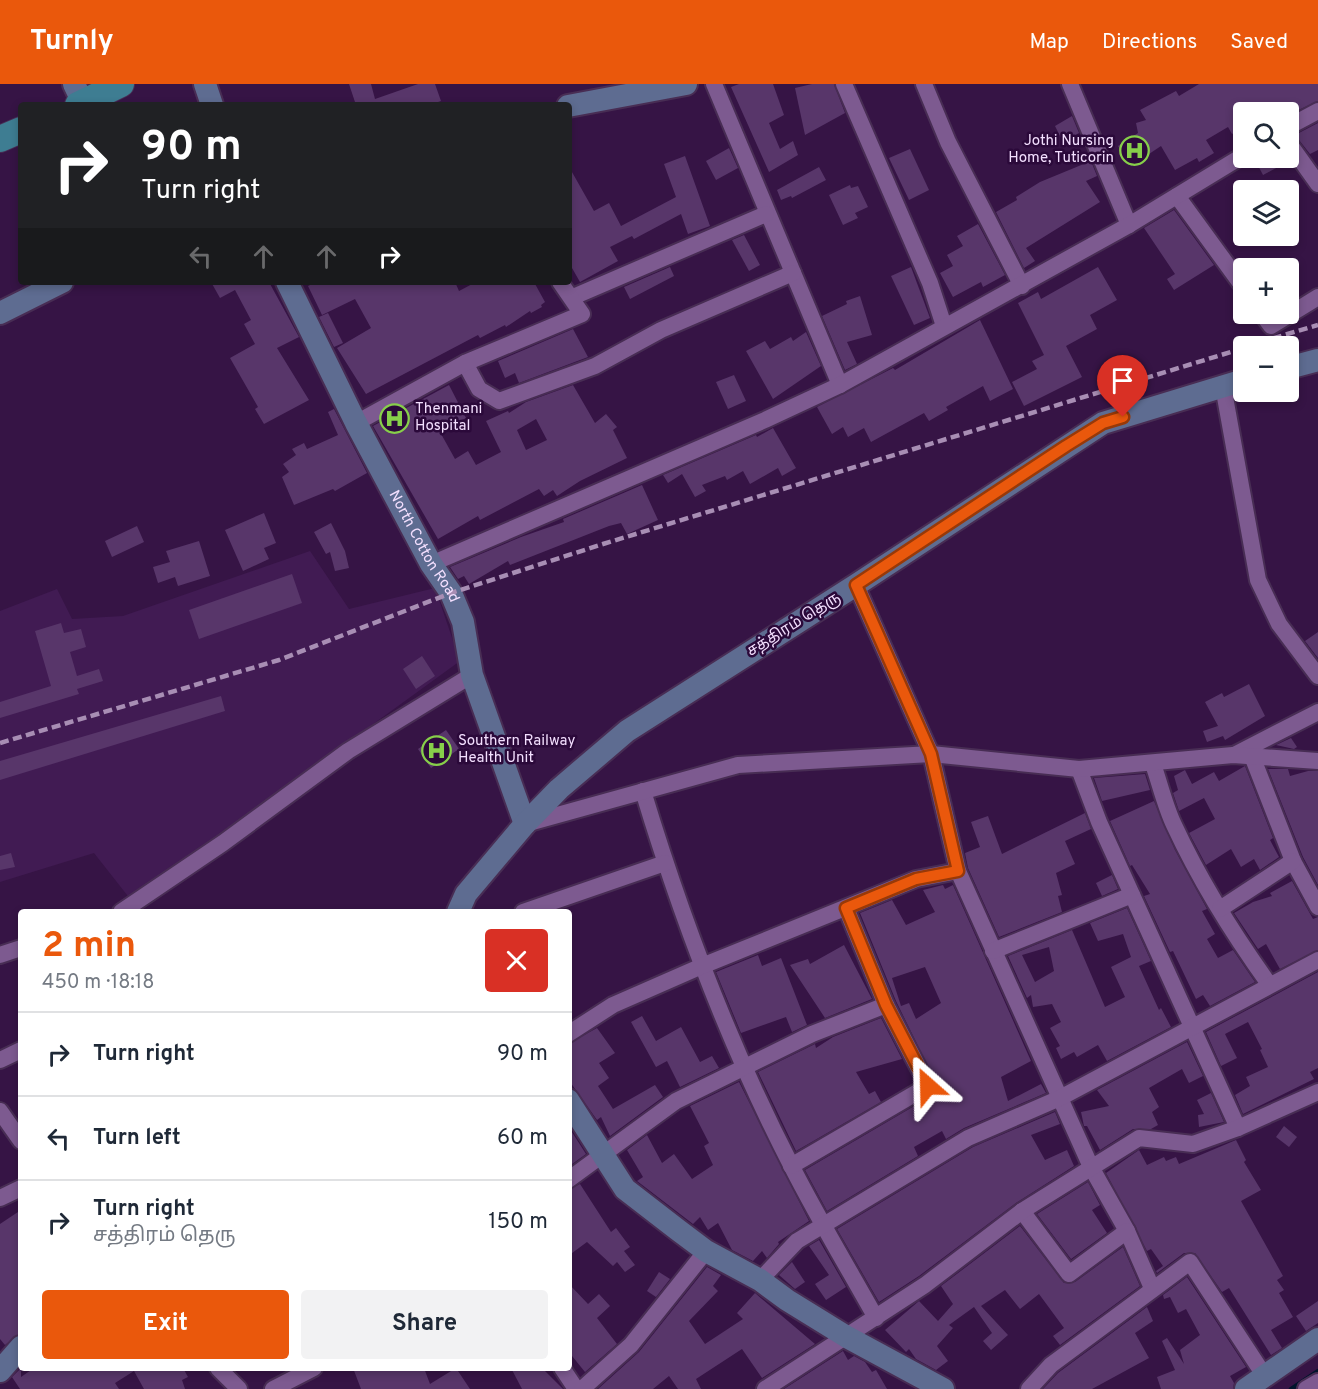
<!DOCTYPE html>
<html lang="en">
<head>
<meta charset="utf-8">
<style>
  body { margin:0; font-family:Overpass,"Noto Sans Tamil",sans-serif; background:#f2f2f3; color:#1f2937; height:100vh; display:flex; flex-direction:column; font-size:22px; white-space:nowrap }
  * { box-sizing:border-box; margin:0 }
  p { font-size:20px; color:#747a83 }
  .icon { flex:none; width:33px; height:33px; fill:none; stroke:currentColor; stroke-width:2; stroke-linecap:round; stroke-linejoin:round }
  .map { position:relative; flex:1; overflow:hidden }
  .drawer { position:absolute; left:18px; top:825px; width:554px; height:462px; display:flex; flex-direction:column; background:#fff; border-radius:6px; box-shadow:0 3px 9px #0003 }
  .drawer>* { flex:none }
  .hud { position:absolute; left:18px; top:18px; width:554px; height:183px; border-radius:6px; box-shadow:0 3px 9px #0003; background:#202124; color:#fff; overflow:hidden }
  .tools { position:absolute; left:1233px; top:18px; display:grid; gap:12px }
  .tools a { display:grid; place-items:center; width:66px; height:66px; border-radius:6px; background:#fff; box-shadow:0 3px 9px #0003; font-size:30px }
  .pin { position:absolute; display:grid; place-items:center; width:51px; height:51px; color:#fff; margin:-62px -26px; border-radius:50% 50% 50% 0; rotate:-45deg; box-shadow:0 0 6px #0007 }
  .pin .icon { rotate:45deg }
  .me { position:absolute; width:66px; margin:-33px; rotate:335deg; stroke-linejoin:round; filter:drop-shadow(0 0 4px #0008) }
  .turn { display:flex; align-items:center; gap:21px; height:126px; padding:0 24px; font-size:27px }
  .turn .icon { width:78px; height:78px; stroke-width:2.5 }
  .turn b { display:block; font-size:42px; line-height:51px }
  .lanes { display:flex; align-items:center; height:57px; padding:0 24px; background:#0003; justify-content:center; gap:30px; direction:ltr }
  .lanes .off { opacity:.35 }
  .round { display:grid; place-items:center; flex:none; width:63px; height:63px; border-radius:6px; background:#f2f2f3 }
  .overview { display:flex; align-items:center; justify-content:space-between; height:102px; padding:0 24px }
  h1 { font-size:36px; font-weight:700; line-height:45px; color:#ea580c }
  .action { display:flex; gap:12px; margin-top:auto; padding:12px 24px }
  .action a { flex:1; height:69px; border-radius:6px; background:#ea580c; color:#fff; font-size:24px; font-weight:700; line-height:69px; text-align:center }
  .action a+a { background:#f2f2f3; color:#1f2937 }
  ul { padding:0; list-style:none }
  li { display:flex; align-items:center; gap:18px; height:84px; padding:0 24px; border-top:2px solid #e0e1e3 }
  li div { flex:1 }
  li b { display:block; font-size:22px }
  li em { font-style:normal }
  header { display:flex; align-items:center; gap:36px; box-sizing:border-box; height:84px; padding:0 30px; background:#ea580c; color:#fff }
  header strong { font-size:28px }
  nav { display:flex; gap:33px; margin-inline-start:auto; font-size:21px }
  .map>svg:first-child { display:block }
</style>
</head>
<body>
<header>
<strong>Turnly</strong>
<nav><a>Map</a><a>Directions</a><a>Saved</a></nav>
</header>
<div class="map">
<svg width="1318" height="1305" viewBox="0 0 1318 1305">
  <rect width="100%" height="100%" fill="#361445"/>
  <polygon fill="#411b53" points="310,467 349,525 435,504 460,577 131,816 94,769 0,798 0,527 57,505 72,535 123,532"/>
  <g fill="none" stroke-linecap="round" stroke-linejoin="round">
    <polyline stroke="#01142c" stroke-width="4.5" points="1291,1305 1318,1287"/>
  </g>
  <g fill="#58366a" fill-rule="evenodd">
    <polygon points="349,0 371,0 375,15 418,0 435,0 441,17 429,21 356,21"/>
    <polygon points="739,0 773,0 784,31 769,39 780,65 793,57 798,71 769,88 731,3"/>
    <polygon points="812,0 834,0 845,29 805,51 795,4"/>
    <polygon points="1199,0 1318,0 1318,17 1288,31 1288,28 1244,28 1244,43 1232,50 1228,43 1206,56 1214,69 1199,78 1197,74 1175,86 1161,62 1131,82 1118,62 1138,49 1136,39 1146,36 1140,26 1176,7 1179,12"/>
    <polygon points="1072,32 1079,49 1063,58 1055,42"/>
    <polygon points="1318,39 1318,66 1310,70 1295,51"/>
    <polygon points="729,64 738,84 716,96 706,77"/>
    <polygon points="910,65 929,106 909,116 889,74"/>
    <polygon points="685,72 710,142 688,150 681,130 634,155 632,152 610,163 618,177 580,198 568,177 568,81 594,127 609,119 621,142 676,113 664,80"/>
    <polygon points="1254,74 1273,74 1278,83 1263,91"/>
    <polygon points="1091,77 1097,92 1086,97 1100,118 1026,164 1035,177 1024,184 996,128 1017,116 1016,113 1040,98"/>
    <polygon points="819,83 826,96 792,114 791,112 781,116 777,106"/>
    <polygon points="850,101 851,104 858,102 868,123 855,129 858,134 843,141 829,111"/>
    <polygon points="1174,126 1214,181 1174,206 1167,195 1175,190 1144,144"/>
    <polygon points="978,140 1005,191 983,203 981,198 953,213 940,189 953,182 947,171 963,162 957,152"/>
    <polygon points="744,151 760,181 749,187 732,156"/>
    <polygon points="670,183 674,192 630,215 624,203"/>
    <polygon points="911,183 930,234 914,241 891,192"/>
    <polygon points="1098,183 1117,216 1090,231 1097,245 1066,262 1082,293 1024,322 1012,298 1037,285 1032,277 1044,271 1018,219 1038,208 1041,215"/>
    <polygon points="211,198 269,198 299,253 277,264 309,316 264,340 255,325 258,323 230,274 255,260 244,240 251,236 235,206 220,214"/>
    <polygon points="316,198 455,198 459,207 476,198 534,198 545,218 541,221 542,223 531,229 530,227 506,243 505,241 480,254 478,251 366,310 337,264 371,244 355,215 322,231 308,202"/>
    <polygon points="860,212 872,251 847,258 857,280 845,286 822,232 847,220 846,217"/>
    <polygon points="328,229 343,259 334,263 319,233"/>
    <polygon points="980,236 1013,305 990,317 983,302 946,323 948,326 929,337 924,329 871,358 864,344 848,353 843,343 832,350 817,323 893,284 895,286"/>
    <polygon points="573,245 588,273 519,299 515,289 505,294 498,277"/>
    <polygon points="806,248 821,282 773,315 746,267 765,257 770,265 791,253 793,257"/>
    <polygon points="734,291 746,317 728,325 716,298"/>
    <path d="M 449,301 L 466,334 L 440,348 L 455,375 L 468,367 L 476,381 L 501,368 L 486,337 L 508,327 L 509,329 L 526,318 L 573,301 L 595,339 L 606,330 L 617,343 L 613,346 L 627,374 L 580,397 L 557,412 L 553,406 L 544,412 L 539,405 L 480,436 L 478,432 L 438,455 L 373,342 ZM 536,335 L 547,356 L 526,366 L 517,346 Z"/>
    <polygon points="334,325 367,389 335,407 333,405 294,421 282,393 289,388 283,380 296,371 292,365 304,359 307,365 338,351 328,328"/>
    <polygon points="773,344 796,384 782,392 778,384 750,400 743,387 727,396 725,392 702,401 706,407 695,413 682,390 668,399 663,391 756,351 757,353"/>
    <polygon points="642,401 658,436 627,450 621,439 609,442 510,481 508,477 469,500 464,492 458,495 450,483 521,453 564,438 563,435"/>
    <polygon points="264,429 276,459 264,464 269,475 243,487 225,446"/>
    <polygon points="331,439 345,467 349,484 335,487 330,468 326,470 314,448"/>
    <polygon points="137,442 144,458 112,473 105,457"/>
    <polygon points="199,457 210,492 178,502 175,493 158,499 153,483 170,478 166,467"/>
    <polygon points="292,490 302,519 199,555 189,526"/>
    <polygon points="61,539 64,549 81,545 86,563 70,568 77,592 99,585 103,597 77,605 79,610 0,634 0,618 51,602 35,547"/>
    <polygon points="1318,548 1318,574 1305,557"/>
    <polygon points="422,572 435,592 416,605 403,585"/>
    <polygon points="1249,600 1265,632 1225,656 1223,652 1207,658 1203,647 1218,642 1205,618 1222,609 1224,613"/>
    <polygon points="221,612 225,627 0,696 0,677"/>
    <polygon points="446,646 459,665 431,684 418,665"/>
    <polygon points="1291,654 1297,663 1294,665 1276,661"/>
    <polygon points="1245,682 1273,754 1270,756 1279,773 1260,786 1254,775 1241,783 1231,765 1206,781 1189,749 1215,735 1204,714 1179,727 1173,709 1178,706 1174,692 1185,686 1192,700 1214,688 1219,697"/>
    <polygon points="1268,685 1288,685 1290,692 1308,687 1318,687 1318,801 1303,773"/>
    <polygon points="1145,690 1150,706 1102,717 1094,694"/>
    <polygon points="1154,717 1175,766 1207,825 1202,827 1215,850 1207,855 1218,874 1233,866 1255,898 1210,922 1203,911 1196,915 1173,867 1170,868 1144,812 1150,810 1132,781 1130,782 1110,737"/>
    <polygon points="1085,729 1091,745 1065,757 1075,780 1056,789 1062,811 1058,812 1062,828 999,853 968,784 965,769 980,763 971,738 988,732 1002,770"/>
    <polygon points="11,769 15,783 0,786 0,772"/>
    <polygon points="1112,791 1118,805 1102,812 1096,799"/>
    <polygon points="1292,797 1313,835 1318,833 1318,866 1280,885 1266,860 1258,865 1234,829 1253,818 1272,812 1270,809"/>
    <path d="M 943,801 L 945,805 L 953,801 L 1031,977 L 1001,993 L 1008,1017 L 1041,1000 L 1046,1009 L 964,1044 L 946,1055 L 942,1047 L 914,1063 L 918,1072 L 827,1127 L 805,1086 L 933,1011 L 938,1003 L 896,917 L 860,829 L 892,816 L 906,841 L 935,828 L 923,806 ZM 925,883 L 941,919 L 916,935 L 909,919 L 901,922 L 892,894 Z"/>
    <path d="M 1127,824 L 1151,877 L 1139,882 L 1159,926 L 1161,924 L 1171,943 L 1107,977 L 1098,961 L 1077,973 L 1074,968 L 1061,975 L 1056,964 L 1060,962 L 1050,944 L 1061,938 L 1052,920 L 1033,923 L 1031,911 L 1027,914 L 1008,872 L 1072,846 L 1105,923 L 1125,913 L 1111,883 L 1131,873 L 1123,850 L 1098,857 L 1090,839 ZM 1049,863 L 1054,887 L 1035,898 L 1022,871 Z"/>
    <polygon points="844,861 872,915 825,934 790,881 808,875 810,880"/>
    <polygon points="758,871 762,882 781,874 807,941 792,948 786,933 741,949 716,888"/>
    <polygon points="1318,888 1318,984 1310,988 1314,995 1243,1030 1235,1011 1250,1002 1246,993 1268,983 1260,966 1262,965 1248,938 1225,950 1237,974 1221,982 1206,948"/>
    <polygon points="642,932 656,957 681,943 700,978 712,972 719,984 680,1003 667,977 656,983 631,938"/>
    <polygon points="881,934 902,975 856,988 869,1010 875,1007 881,1018 796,1067 758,988 815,960 816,964 833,953"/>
    <polygon points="597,944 615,969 599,979 609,994 598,1002 613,1025 655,1001 663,1013 610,1052 601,1033 597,1036 568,995 568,960"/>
    <polygon points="1187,958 1203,992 1189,999 1182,985 1149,1004 1159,1023 1152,1028 1158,1041 1151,1045 1133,1045 1100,1066 1087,1042 1084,1042 1081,1028 1109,1022 1097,1006"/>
    <polygon points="739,998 809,1137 778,1158 779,1160 767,1174 762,1167 753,1177 732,1166 718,1139 708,1146 700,1133 693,1140 637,1097 643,1093 627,1066 647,1051 662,1079 674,1070 692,1095 713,1081 704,1062 709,1059 690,1022"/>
    <polygon points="1211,1009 1224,1038 1199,1043 1198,1031 1204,1030 1197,1016"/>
    <polygon points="1055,1028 1060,1040 1031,1051 1045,1076 1067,1066 1074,1082 1016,1119 919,1192 879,1218 837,1145 973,1063"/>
    <polygon points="568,1042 586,1070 568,1083"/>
    <polygon points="1284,1042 1297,1053 1289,1063 1276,1053"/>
    <polygon points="1236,1056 1246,1076 1244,1078 1261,1106 1241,1117 1283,1192 1277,1196 1284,1206 1279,1209 1293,1233 1271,1246 1282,1264 1271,1271 1229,1204 1222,1208 1195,1169 1184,1169 1157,1189 1156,1187 1163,1182 1151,1165 1147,1167 1106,1089 1139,1066 1147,1081 1164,1073 1166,1077 1176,1073 1179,1080"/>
    <polygon points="1088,1098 1100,1121 1092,1126 1107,1149 1071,1175 1037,1130"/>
    <polygon points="580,1100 611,1148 616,1144 630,1163 624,1167 635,1181 625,1188 617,1178 613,1182 587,1158 568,1172 568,1106"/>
    <polygon points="21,1126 21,1249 5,1261 0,1255 0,1140"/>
    <polygon points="1020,1142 1064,1199 1075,1198 1123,1163 1140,1202 1060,1261 1053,1252 1064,1244 1039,1210 1020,1225 1005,1206 981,1222 1008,1251 991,1266 983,1257 992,1249 974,1223 949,1241 953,1244 937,1262 948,1277 936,1286 916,1275 909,1265 906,1268 885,1246 919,1217 938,1237 953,1220 941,1202"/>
    <polygon points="819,1156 846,1203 826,1216 815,1200 829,1191 809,1162"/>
    <polygon points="792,1178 805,1198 795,1205 779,1191"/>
    <polygon points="707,1183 721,1191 713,1202 718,1207 689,1237 705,1260 743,1235 737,1229 755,1209 815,1260 762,1294 742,1265 696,1295 701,1305 678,1305 669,1292 653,1305 598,1305 639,1268"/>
    <polygon points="659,1188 670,1195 656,1213 647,1207"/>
    <polygon points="1187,1193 1246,1283 1230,1292 1234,1299 1233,1305 1161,1305 1157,1293 1175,1286 1162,1257 1167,1254 1184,1280 1180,1266 1200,1251 1186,1225 1178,1229 1170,1213 1164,1215 1163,1211"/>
    <polygon points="568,1199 588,1220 599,1210 610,1222 597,1234 617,1260 585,1288 568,1267 568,1241 571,1239 568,1232"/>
    <polygon points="1318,1217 1318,1239 1306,1247 1296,1232"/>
    <polygon points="1147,1223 1153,1237 1135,1249 1149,1274 1092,1305 1043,1305 1058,1289"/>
    <polygon points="843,1267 848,1276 854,1272 865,1278 872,1288 876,1286 887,1305 784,1305"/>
    <polygon points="21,1284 21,1293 34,1284 183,1284 188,1293 182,1296 185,1305 144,1305 134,1287 115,1299 119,1305 20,1305 12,1293"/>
    <polygon points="353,1284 424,1284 430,1300 456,1284 470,1305 361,1305"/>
    <polygon points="511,1284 542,1284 563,1305 522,1305"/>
  </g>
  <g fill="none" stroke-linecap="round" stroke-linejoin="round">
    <defs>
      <g id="street">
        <polyline points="714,0 840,301"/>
        <polyline points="844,0 930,199 944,242"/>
        <polyline points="924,0 948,58 1022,202"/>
        <polyline points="1070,0 1129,141"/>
        <polyline points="1288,43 1318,27"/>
        <polyline points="1288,58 1318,100"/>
        <polyline points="1177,112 1244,204"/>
        <polyline points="573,213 766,130"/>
        <polyline points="1262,230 1271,242 1318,213"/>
        <polyline points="465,279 479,305 499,317 595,282 661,246 793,189"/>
        <polyline points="1223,302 1258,496 1279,540 1318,592"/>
        <polyline points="356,339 465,279 582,230 560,198"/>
        <polyline points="431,480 765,336 840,301 1129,141 1244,71"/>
        <polyline points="856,501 931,670 958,787 1091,1083 1127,1147 1152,1204"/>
        <polyline points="1236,670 1318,628"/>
        <polyline points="1252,672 1293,777 1318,823"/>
        <path d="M 1153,680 C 1160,700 1165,722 1174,741 C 1200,797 1233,850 1269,900"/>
        <polyline points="1079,685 1099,738 1238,1044"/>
        <path d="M 643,707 C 682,836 730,963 792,1083 C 818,1134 848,1184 876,1234"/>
        <polyline points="525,740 738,681 931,670 1079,685 1233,671 1318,677"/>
        <polyline points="1220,825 1293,777"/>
        <polyline points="121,828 223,759 348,667 472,591"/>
        <polyline points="523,828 665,779"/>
        <polyline points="993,867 1132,811"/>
        <polyline points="0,871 21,864"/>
        <polyline points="568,950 613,921 702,882 916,795 958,787"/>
        <polyline points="0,976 21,966"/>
        <polyline points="0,1027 21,1057"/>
        <polyline points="791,1082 928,1002 886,921 846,824"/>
        <polyline points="568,1096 676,1017 812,950 886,921"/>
        <polyline points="0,1114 21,1104"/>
        <polyline points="1022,1127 1069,1190 1127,1147"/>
        <polyline points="760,1196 797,1157 968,1054 1060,1014 1318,876"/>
        <polyline points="218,1284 239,1305"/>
        <polyline points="562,1284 576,1305"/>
        <polyline points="273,1305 314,1284"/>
        <polyline points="582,1305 631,1261 706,1167"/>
        <polyline points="765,1305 925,1201 1022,1127 1139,1054 1193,1060 1238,1044 1318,1008"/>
        <polyline points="1029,1305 1051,1281 1190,1178 1264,1291"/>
        <polyline points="1306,1305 1318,1298"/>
      </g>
      <g id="secondary">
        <polyline points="74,0 83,19"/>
        <polyline points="205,0 212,21"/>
        <polyline points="568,22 686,0"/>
        <path id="s1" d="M 287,198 L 356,339 L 431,480 L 451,509 L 463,538 L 472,591 L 525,740"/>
        <polyline points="0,229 62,198"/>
        <polyline points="1288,284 1318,276"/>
        <polyline points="458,828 466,810 525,740 559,705 627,647 856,501 1103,339 1244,296"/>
        <polyline points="568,1016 625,1105 678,1146 706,1167 760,1196 787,1216 847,1253 943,1305"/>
        <polyline points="0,1287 21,1263"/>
        <polyline points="1246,1305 1318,1255"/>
      </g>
      <g id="primary">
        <polyline points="78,21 121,0"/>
        <polyline points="0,55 21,46"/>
      </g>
    </defs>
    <use href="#street" stroke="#482d54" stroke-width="20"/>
    <use href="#secondary" stroke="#482d54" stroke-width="26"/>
    <use href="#primary" stroke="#482d54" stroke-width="28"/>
    <use href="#street" stroke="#7d5a90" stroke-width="16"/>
    <use href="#secondary" stroke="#5e6c91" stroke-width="22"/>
    <use href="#primary" stroke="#3e7d92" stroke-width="26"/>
    <g stroke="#a88eb4" stroke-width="4.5" stroke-dasharray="9 4.5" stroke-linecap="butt">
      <polyline points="1247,262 1318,241"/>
      <polyline points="0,659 279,576 451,509 603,460 1244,264"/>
    </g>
  </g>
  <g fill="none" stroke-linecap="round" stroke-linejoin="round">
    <defs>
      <polyline id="route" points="928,1002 886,921 846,824 916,795 958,787 931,670 856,501 1066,362 1103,339 1123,333"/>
    </defs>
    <use href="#route" stroke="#983908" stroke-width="15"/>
    <use href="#route" stroke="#ea580c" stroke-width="10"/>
  </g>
  <defs>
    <symbol id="hospital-ring" viewBox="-11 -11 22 22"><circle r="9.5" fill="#2b093a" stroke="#87cf4a" stroke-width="1.5"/><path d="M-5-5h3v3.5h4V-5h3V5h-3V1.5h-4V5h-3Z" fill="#87cf4a"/></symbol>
  </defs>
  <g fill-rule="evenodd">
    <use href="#hospital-ring" x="1118" y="50" width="33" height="33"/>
    <use href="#hospital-ring" x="378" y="318" width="33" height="33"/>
    <use href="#hospital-ring" x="420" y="650" width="33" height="33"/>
  </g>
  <g text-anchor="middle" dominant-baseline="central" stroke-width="5" stroke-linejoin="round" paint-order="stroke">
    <g font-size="15" fill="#f3dffe" stroke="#2b093a" text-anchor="start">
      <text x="1114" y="57" text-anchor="end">Jothi Nursing<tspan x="1114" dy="17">Home, Tuticorin</tspan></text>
      <text x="415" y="325">Thenmani<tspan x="415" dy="17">Hospital</tspan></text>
      <text x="458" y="657">Southern Railway<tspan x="458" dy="17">Health Unit</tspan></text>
    </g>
    <g font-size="15" fill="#f3dffe" stroke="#2b093a">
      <text stroke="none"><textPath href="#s1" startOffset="298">North Cotton Road</textPath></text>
      <text transform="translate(794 541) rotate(-32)">சத்திரம் தெரு</text>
    </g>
  </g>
</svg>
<div class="tools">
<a><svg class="icon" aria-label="search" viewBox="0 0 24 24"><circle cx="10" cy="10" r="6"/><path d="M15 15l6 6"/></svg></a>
<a><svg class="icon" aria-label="layers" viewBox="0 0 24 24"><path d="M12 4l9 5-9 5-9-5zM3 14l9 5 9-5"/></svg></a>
<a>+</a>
<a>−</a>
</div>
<div class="pin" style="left:1123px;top:333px;background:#d93025"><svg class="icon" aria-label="arrive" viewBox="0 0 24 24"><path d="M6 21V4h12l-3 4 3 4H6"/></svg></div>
<svg class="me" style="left:928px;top:1002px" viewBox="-20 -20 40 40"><path d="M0-17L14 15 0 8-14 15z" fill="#ea580c" stroke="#fff" stroke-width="4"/></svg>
<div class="hud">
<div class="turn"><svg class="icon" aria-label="right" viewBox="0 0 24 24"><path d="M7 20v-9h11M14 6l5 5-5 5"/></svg><div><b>90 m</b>Turn right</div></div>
<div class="lanes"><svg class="icon off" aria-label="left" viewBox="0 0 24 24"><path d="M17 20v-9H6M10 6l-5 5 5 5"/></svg><svg class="icon off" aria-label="ahead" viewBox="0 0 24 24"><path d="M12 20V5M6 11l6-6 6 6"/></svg><svg class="icon off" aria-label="ahead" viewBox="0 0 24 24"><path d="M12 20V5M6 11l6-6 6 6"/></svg><svg class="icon" aria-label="right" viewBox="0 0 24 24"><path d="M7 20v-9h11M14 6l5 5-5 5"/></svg></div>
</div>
<section class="drawer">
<div class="overview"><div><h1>2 min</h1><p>450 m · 18:18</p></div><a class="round" style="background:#d93025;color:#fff"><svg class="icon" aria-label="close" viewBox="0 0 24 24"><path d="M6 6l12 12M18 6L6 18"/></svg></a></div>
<ul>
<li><svg class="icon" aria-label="right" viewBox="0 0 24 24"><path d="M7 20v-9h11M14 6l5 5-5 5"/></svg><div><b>Turn right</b></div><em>90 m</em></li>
<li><svg class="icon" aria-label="left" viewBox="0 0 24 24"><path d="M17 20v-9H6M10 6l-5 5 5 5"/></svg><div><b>Turn left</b></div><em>60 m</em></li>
<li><svg class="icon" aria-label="right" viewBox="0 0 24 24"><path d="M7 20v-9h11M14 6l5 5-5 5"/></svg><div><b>Turn right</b><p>சத்திரம் தெரு</p></div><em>150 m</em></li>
</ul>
<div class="action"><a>Exit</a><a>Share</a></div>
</section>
</div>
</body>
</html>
